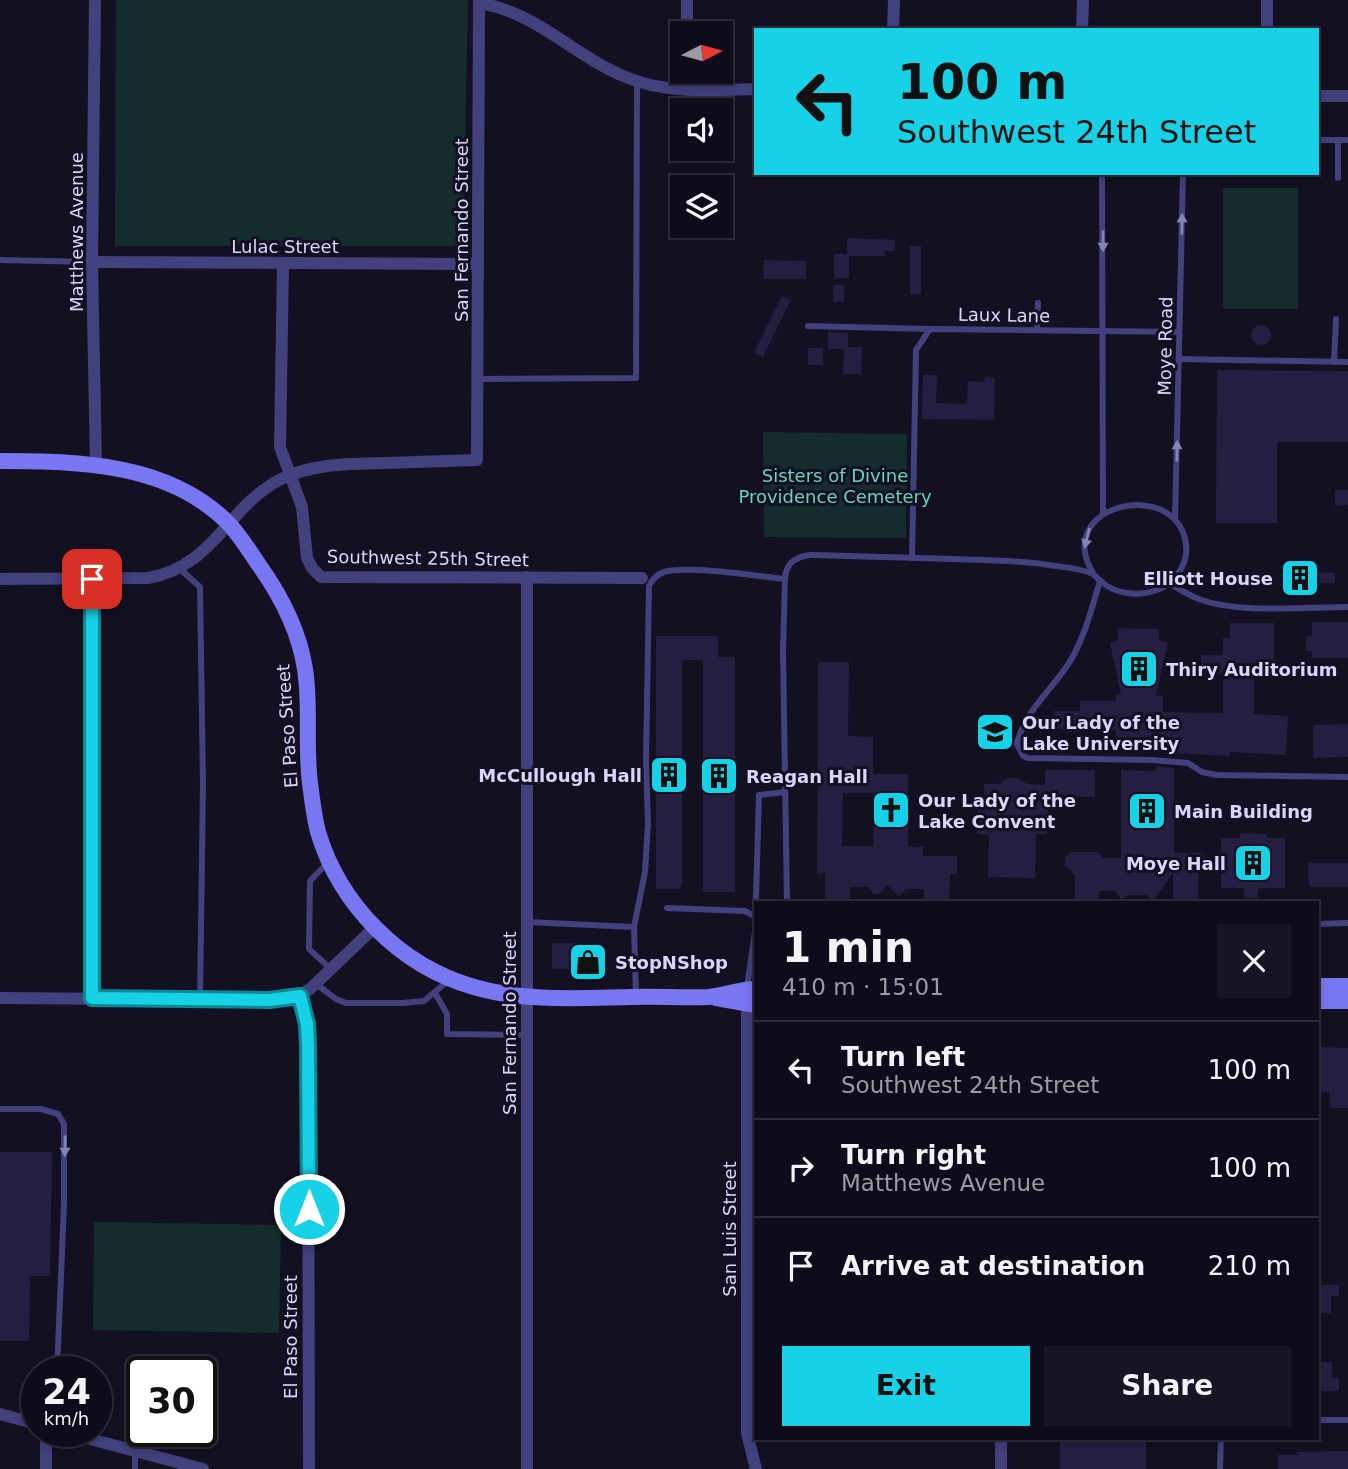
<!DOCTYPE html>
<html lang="en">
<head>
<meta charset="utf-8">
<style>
  body { margin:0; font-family:"DejaVu Sans",sans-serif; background:#171523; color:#f1f3f6; height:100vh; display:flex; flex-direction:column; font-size:26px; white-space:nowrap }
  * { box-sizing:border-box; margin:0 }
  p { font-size:23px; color:#9b9ba2 }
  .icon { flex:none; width:38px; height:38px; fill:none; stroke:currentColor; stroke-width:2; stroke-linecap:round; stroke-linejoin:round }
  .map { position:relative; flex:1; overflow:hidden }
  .sheet { position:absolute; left:754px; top:901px; width:565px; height:539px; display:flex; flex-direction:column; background:#0e0c1a; border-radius:0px; box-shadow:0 4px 10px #0003,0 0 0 2px #2e2c39 }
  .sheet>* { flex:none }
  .banner { position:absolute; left:754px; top:28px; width:565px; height:147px; border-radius:0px; box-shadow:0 4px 10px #0003,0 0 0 2px #2e2c39; background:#17d2e6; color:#111; overflow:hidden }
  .needle { width:46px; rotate:84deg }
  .controls { position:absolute; left:670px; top:21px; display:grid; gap:14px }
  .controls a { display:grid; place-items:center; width:63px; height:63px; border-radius:0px; background:#0e0c1a; box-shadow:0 4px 10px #0003,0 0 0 2px #2e2c39; font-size:35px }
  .speed { position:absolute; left:21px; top:1356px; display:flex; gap:14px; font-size:35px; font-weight:700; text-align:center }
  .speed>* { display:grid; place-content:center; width:91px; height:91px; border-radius:50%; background:#0e0c1a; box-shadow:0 4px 10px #0003,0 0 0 2px #2e2c39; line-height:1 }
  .speed small { font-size:18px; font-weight:400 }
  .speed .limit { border:4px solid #111; border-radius:10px; background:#fff; color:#111 }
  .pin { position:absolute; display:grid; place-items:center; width:60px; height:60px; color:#fff; margin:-30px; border-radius:14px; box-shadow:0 4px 10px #0006 }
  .me { position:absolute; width:77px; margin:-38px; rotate:0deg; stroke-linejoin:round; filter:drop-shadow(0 0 5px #0008) }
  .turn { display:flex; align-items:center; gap:24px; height:147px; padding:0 28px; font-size:32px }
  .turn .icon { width:91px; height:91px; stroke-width:2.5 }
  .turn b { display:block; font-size:49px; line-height:60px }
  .round { display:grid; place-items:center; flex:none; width:74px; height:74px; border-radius:0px; background:#171523 }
  .headline { display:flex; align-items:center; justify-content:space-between; height:119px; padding:0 28px }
  h1 { font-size:42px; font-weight:700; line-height:52px }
  .button { display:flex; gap:14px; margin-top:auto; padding:14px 28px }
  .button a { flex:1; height:80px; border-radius:0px; background:#17d2e6; color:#111; font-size:28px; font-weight:700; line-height:80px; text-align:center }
  .button a+a { background:#171523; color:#f1f3f6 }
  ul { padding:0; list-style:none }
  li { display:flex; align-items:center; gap:21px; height:98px; padding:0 28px; border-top:2px solid #2e2c39 }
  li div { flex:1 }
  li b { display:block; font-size:26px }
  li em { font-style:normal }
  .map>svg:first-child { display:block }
</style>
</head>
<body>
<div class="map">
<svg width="1348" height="1469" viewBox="0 0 1348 1469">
  <rect width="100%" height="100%" fill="#131022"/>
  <g fill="#142c2b">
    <polygon points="116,0 468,0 463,246 115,246"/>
    <rect x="1223" y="188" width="75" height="121"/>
    <polygon points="763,432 907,434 906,538 764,537"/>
    <polygon points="94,1222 281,1225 279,1333 93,1330"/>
  </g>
  <g fill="#251e41" fill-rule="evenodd">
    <polygon points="847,238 895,240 895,251 885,251 885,256 849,256 849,278 834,278 834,254 847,254"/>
    <polygon points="910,246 921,246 921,294 910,295"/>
    <polygon points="764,260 806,261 806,279 763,279"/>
    <rect x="833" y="285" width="11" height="17"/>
    <polygon points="782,296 791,300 763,357 754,353"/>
    <circle cx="1261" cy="335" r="10"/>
    <polygon points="828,332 848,333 848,347 862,347 861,374 843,374 844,349 828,349"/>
    <rect x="808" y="348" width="15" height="17"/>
    <polygon points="1217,370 1348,371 1348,442 1277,442 1277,523 1216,523"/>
    <polygon points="923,375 937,375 936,403 967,404 968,381 984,382 985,377 995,378 994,420 922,419"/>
    <polygon points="1335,490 1348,490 1348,505 1335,506"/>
    <polygon points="1284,564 1312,564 1312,572 1335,573 1335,583 1312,583 1312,588 1284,587"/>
    <polygon points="1312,622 1348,622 1348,658 1312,658 1312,651 1306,651 1306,636 1312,636"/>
    <polygon points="1230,623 1274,623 1274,662 1276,662 1276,676 1254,676 1254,714 1288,716 1286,755 1230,752 1230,756 1170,753 1171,743 1115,741 1116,730 1054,729 1054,711 1080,711 1080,701 1116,701 1116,695 1121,695 1110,643 1118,640 1118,628 1159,629 1159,640 1168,643 1156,695 1163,696 1163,712 1223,713 1223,674 1201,674 1201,655 1223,655 1223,638 1230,638"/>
    <polygon points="656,636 718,636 718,657 735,657 735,892 703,892 703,660 682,660 682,884 680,889 656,889"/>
    <path d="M 818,662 L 849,662 L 848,736 L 873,737 L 873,774 L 908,774 L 908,847 L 923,847 L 923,856 L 957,856 L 957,874 L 950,874 L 949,901 L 924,901 L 924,889 L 906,889 L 899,896 L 887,885 L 879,894 L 874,894 L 868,887 L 850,887 L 850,902 L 825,902 L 825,873 L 817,874 ZM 843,793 L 874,793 L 873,846 L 842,846 Z"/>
    <polygon points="1348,724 1348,757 1313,758 1313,725"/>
    <polygon points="1156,766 1174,768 1174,853 1201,853 1211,863 1198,874 1198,903 1173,903 1173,873 1153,901 1146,895 1128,895 1121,900 1115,891 1099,891 1099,903 1075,903 1075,875 1065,865 1065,858 1071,852 1098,852 1103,858 1121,858 1121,770 1156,771"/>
    <polygon points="1045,770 1095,770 1095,797 1048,796 1047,834 1036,834 1035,878 988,877 989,835 977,834 978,805 985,805 984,784 999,784 1008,778 1018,778 1027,784 1045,785"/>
    <polygon points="1240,833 1267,834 1267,838 1285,838 1285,888 1259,888 1257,898 1244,898 1244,888 1221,888 1221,838 1240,838"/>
    <polygon points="1308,863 1348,863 1348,887 1309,887"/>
    <polygon points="552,943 601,943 601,968 552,969"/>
    <polygon points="1318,1047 1348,1048 1348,1108 1330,1108 1329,1092 1318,1092"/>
    <polygon points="0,1152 52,1152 50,1276 30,1276 29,1341 0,1341"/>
    <polygon points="1318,1285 1339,1285 1339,1296 1331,1296 1331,1313 1318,1313"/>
    <polygon points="1318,1362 1332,1362 1332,1378 1339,1378 1339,1391 1318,1391"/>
    <polygon points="1060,1438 1146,1439 1146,1469 1060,1469"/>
    <polygon points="1348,1451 1348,1469 1278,1469 1278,1455 1297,1455 1297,1452"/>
  </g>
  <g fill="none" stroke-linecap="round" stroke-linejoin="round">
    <g stroke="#42407d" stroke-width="6">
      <polyline points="1318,140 1348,140"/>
      <polyline points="1102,173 1103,513"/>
      <polyline points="1338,178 1338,140"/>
      <polyline points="0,260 92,262"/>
      <polyline points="808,326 930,329"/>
      <polyline points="1037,330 1038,303"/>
      <polyline points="1179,359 1348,362"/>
      <polyline points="1334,362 1336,319"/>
      <polyline points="477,379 636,378 637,82"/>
      <polyline points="1175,520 1183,173"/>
      <polyline points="912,558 916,350 930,329 1179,332"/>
      <polyline points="180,569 200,587 203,784 200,999"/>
      <path d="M 1100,581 C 1092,607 1086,633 1072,658 C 1055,688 1025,709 1017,744 L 1023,756 L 1028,758 L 1152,760 L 1188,763 L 1202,772 L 1216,775 L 1348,777"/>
      <path d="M 1169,583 C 1179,589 1188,595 1199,599 C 1237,614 1306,607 1348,607"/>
      <polyline points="328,862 310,881 309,949 331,969"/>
      <path d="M 787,903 L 783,651 L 785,579 C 786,563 795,557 810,555 C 858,556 906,558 953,559 C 985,560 1018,560 1049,565 C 1062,567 1079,568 1091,573 C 1095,575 1099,580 1103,583 C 1116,594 1138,596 1154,591 C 1179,583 1193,557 1183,532 C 1161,480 1054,509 1093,573"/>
      <polyline points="667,908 745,911 756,917"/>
      <polyline points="527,922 634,927 636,996"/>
      <polyline points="1318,924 1348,923"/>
      <path d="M 634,927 L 645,872 L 648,824 L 646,762 L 649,586 C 652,580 657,574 664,572 C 686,565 758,576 785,579"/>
      <polyline points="316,984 336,999 346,1003 402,1003 424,1001 449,980"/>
      <polyline points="747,987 755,932 759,795 785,792"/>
      <polyline points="435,993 447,1014 447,1034 527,1035"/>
      <polyline points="0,1109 41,1109 58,1114 64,1124 64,1204 57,1372"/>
      <polyline points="1318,1420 1348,1420"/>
      <polyline points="135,1451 135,1469"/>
      <polyline points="1220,1469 1221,1438"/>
    </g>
    <g stroke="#42407d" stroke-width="12">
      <polyline points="95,0 92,262 96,464"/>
      <path d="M 479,3 C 537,12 576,58 628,78 C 668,94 714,90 756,89"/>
      <polyline points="893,30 894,0"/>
      <polyline points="1082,30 1083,0"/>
      <polyline points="1267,30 1267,0"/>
      <polyline points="687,33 687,0"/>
      <polyline points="687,89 687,72"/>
      <polyline points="1318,96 1348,96"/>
      <polyline points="92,262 478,264"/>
      <polyline points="283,264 280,447 302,507 307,558 312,568 321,577 642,578"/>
      <polyline points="527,577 527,1469"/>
      <path d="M 0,579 L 148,578 C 212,568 228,507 279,480 C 312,463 350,464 385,463 C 416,462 446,461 477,460 L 479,0"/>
      <polyline points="747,994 747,1433 756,1469"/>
      <polyline points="300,996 307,1024 308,1046 309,1469"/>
      <path d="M 0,998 L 269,1000 C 285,998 297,998 310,989 L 375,927"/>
      <polyline points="92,998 92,579"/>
      <polyline points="0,1414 37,1424"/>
      <polyline points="64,1432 203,1469"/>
      <polyline points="1001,1438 1001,1469"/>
      <polyline points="46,1469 46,1432"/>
    </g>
    <g stroke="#7976f1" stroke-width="16">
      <path d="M 0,461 C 79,461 171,463 230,525 C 241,537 250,552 259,565 C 281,596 299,630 305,669 C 311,707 305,745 310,783 C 312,799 314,816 318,832 C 340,905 400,966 474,987 C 525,1002 579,998 631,997 C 657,996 682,998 708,997 C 724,996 739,989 756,989"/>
      <polyline points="1318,986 1348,986"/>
      <polyline points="716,998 756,1005"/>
      <polyline points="1318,1001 1348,1001"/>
    </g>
  </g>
  <defs><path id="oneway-solid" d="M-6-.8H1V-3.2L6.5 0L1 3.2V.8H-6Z" transform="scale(1.75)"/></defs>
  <g fill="#8684b6">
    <use href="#oneway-solid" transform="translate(1182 224) rotate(-89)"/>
    <use href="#oneway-solid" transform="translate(1103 241) rotate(90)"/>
    <use href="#oneway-solid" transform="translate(1177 451) rotate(-89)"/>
    <use href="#oneway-solid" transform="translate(1087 538) rotate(104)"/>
    <use href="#oneway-solid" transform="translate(65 1146) rotate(91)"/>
  </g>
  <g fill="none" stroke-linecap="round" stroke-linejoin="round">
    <defs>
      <polyline id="route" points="92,579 92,998 269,1000 300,996 307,1024 308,1046 309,1209"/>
    </defs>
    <use href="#route" stroke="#0f8896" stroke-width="18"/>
    <use href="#route" stroke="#17d2e6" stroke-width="12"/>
  </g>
  <defs>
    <symbol id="building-square" viewBox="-11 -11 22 22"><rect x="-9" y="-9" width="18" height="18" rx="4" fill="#17d2e6" stroke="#131022"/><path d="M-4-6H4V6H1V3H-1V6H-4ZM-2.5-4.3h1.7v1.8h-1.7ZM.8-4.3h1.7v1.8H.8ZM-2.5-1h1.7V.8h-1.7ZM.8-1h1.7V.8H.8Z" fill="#111"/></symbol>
    <symbol id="university-square" viewBox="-11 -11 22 22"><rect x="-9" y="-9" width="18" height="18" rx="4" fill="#17d2e6" stroke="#131022"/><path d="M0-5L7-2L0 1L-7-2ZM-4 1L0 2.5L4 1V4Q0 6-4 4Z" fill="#111"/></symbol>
    <symbol id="church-square" viewBox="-11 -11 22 22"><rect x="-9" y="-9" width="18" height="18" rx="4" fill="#17d2e6" stroke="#131022"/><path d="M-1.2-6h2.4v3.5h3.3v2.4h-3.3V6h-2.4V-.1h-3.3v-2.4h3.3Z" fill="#111"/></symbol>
    <symbol id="shop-square" viewBox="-11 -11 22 22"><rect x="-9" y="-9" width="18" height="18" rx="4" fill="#17d2e6" stroke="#131022"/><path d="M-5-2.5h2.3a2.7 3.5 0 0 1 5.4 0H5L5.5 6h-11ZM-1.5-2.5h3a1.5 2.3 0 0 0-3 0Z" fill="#111"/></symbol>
  </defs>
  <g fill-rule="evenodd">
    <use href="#building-square" x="1278" y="556" width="44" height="44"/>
    <use href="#building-square" x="1117" y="647" width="44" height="44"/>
    <use href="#university-square" x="973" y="710" width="44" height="44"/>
    <use href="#building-square" x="647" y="753" width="44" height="44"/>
    <use href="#building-square" x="697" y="754" width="44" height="44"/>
    <use href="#church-square" x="869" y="788" width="44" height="44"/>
    <use href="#building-square" x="1125" y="789" width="44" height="44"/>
    <use href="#building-square" x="1231" y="841" width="44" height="44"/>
    <use href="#shop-square" x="566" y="940" width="44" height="44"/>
  </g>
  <g text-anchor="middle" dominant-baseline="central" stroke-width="6" stroke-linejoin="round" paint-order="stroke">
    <g font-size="18" fill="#dad6fb" stroke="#131022">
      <text transform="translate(461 230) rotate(-90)">San Fernando Street</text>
      <text transform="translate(76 232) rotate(-90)">Matthews Avenue</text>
      <text x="285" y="246">Lulac Street</text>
      <text transform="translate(1004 315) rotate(1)">Laux Lane</text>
      <text transform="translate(1165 346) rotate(-89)">Moye Road</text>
      <text transform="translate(428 558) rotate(1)">Southwest 25th Street</text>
      <text transform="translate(287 726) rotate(-94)">El Paso Street</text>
      <text transform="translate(509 1023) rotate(-90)">San Fernando Street</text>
      <text transform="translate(729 1229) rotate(-90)">San Luis Street</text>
      <text transform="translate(290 1337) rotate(-90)">El Paso Street</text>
    </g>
    <g font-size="18" fill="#69d4b9" stroke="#131022">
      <text x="835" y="475">Sisters of Divine<tspan x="835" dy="21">Providence Cemetery</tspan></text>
    </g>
    <g font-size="18" font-weight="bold" fill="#dad6fb" stroke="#131022" text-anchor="start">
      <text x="1273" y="578" text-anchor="end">Elliott House</text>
      <text x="1166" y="669">Thiry Auditorium</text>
      <text x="1022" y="722">Our Lady of the<tspan x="1022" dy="21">Lake University</tspan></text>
      <text x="642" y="775" text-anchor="end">McCullough Hall</text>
      <text x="746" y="776">Reagan Hall</text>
      <text x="918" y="800">Our Lady of the<tspan x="918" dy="21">Lake Convent</tspan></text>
      <text x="1174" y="811">Main Building</text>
      <text x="1226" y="863" text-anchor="end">Moye Hall</text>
      <text x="615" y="962">StopNShop</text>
    </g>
  </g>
</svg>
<div class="controls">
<a><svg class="needle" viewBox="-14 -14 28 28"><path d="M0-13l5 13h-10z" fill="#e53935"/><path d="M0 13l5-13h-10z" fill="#9b9ba2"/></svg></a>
<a><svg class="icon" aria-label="sound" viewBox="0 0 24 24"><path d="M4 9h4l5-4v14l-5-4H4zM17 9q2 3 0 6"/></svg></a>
<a><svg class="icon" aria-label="layers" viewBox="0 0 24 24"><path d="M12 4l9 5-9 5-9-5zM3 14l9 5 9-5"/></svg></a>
</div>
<div class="speed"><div>24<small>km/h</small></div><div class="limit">30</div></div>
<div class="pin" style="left:92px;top:579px;background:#d93025"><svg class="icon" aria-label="arrive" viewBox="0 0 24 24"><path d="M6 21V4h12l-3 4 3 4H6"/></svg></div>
<svg class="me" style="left:309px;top:1209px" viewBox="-20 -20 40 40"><circle r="17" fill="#17d2e6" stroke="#fff" stroke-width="3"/><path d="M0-11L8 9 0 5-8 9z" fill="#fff"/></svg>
<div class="banner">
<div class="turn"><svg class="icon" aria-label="left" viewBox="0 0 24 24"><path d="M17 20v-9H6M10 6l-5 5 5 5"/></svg><div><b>100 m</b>Southwest 24th Street</div></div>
</div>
<section class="sheet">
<div class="headline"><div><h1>1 min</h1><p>410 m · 15:01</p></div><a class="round"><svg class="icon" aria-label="close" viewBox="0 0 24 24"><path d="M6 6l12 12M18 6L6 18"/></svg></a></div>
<ul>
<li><svg class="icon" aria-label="left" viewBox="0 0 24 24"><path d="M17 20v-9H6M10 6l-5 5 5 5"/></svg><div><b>Turn left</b><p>Southwest 24th Street</p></div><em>100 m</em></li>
<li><svg class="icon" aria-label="right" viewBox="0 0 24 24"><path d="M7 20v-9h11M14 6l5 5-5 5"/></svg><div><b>Turn right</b><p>Matthews Avenue</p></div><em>100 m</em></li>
<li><svg class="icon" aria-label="arrive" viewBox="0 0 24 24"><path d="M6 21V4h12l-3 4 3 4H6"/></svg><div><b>Arrive at destination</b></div><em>210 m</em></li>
</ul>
<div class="button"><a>Exit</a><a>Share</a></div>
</section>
</div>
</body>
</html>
